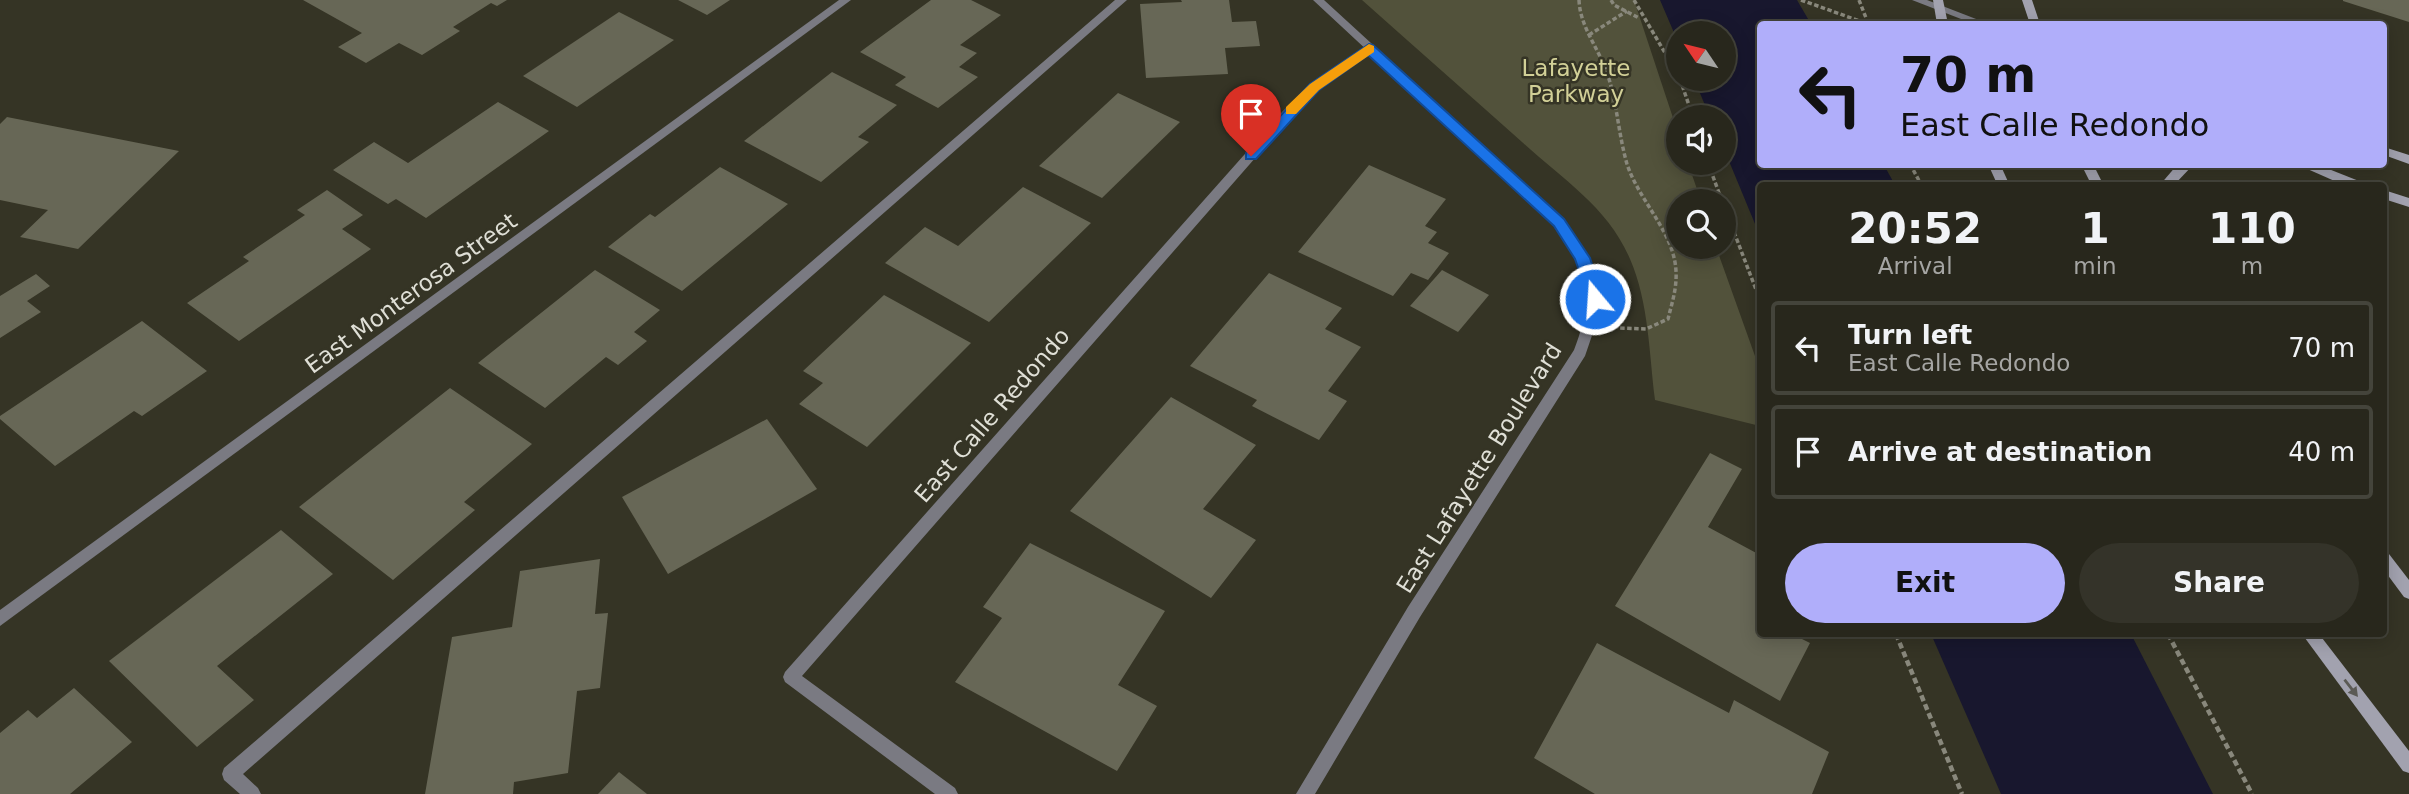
<!DOCTYPE html>
<html lang="en">
<head>
<meta charset="utf-8">
<style>
  body { margin:0; font-family:"DejaVu Sans",sans-serif; background:#343329; color:#f1f3f6; height:100vh; display:flex; flex-direction:column; font-size:26px; white-space:nowrap }
  * { box-sizing:border-box; margin:0 }
  p { font-size:23px; color:#a5a5a3 }
  .icon { flex:none; width:38px; height:38px; fill:none; stroke:currentColor; stroke-width:2; stroke-linecap:round; stroke-linejoin:round }
  .map { position:relative; flex:1; overflow:hidden }
  .panel { position:absolute; left:1757px; top:182px; width:630px; height:455px; display:flex; flex-direction:column; background:#28271c; border-radius:7px; box-shadow:0 4px 18px #0003,0 0 0 2px #44443b }
  .panel>* { flex:none }
  .hud { position:absolute; left:1757px; top:21px; width:630px; height:147px; border-radius:7px; box-shadow:0 4px 18px #0003,0 0 0 2px #44443b; background:#b0aefa; color:#111; overflow:hidden }
  .needle { width:46px; rotate:305deg }
  .fabs { position:absolute; left:1666px; top:21px; display:grid; gap:14px }
  .fabs a { display:grid; place-items:center; width:70px; height:70px; border-radius:50%; background:#28271c; box-shadow:0 4px 18px #0003,0 0 0 2px #44443b; font-size:35px }
  .pin { position:absolute; display:grid; place-items:center; width:60px; height:60px; color:#fff; margin:-72px -30px; border-radius:50% 50% 50% 0; rotate:-45deg; box-shadow:0 0 7px #0007 }
  .pin .icon { rotate:45deg }
  .me { position:absolute; width:77px; margin:-38px; rotate:342deg; stroke-linejoin:round; filter:drop-shadow(0 0 5px #0008) }
  .turn { display:flex; align-items:center; gap:24px; height:147px; padding:0 28px; font-size:32px }
  .turn .icon { width:91px; height:91px; stroke-width:2.5 }
  .turn b { display:block; font-size:49px; line-height:60px }
  .eta { display:flex; justify-content:space-evenly; align-items:center; height:119px; text-align:center }
  .eta b { font-size:42px; font-weight:800; line-height:49px }
  .action { display:flex; gap:14px; margin-top:auto; padding:14px 28px }
  .action a { flex:1; height:80px; border-radius:42px; background:#b0aefa; color:#111; font-size:28px; font-weight:800; line-height:80px; text-align:center }
  .action a+a { background:#343329; color:#f1f3f6 }
  ul { padding:0; list-style:none }
  li { display:flex; align-items:center; gap:21px; height:94px; margin:0 14px 10px; padding:0 14px; border:4px solid #44443b; border-radius:7px }
  li div { flex:1 }
  li b { display:block; font-size:26px }
  li em { font-style:normal }
  .map>svg:first-child { display:block }
</style>
</head>
<body>
<div class="map">
<svg width="2409" height="794" viewBox="0 0 2409 794">
  <rect width="100%" height="100%" fill="#353425"/>
  <path fill="#52523b" d="M 1362,0 L 1634,0 L 1678,133 L 1678,163 L 1688,163 L 1701,201 L 1678,201 L 1678,247 L 1716,247 L 1760,370 L 1760,426 L 1655,400 C 1649,353 1649,303 1630,259 C 1608,207 1562,179 1522,142 C 1469,95 1415,47 1362,0 Z"/>
  <g fill="#18172e">
    <polygon points="1660,0 1797,0 1811,24 1760,24 1760,164 1884,165 1895,185 1760,186 1760,236 1724,149 1724,117 1710,117 1694,79 1724,79 1724,33 1678,33 1678,42"/>
    <polygon points="1931,634 2131,634 2213,794 2001,794"/>
  </g>
  <g fill="#676756">
    <polygon points="303,0 507,0 497,6 491,3 453,27 460,31 422,55 399,43 366,63 338,47 362,33"/>
    <polygon points="678,0 730,0 707,15"/>
    <polygon points="931,0 971,0 1001,15 960,45 977,53 959,67 978,77 938,108 895,85 906,77 860,52"/>
    <polygon points="1181,0 1229,0 1232,22 1256,21 1260,46 1225,48 1228,74 1146,78 1140,4 1182,2"/>
    <polygon points="2343,0 2409,0 2409,22 2343,1"/>
    <polygon points="619,12 674,40 577,107 523,76"/>
    <polygon points="832,72 897,105 858,137 869,142 821,182 744,141"/>
    <polygon points="1118,93 1180,122 1102,198 1039,166"/>
    <polygon points="498,102 549,131 426,218 396,199 388,204 333,170 374,142 408,163"/>
    <polygon points="7,117 179,151 78,249 20,237 48,210 0,200 0,124"/>
    <polygon points="1369,165 1446,199 1425,226 1437,232 1428,243 1449,253 1428,280 1411,273 1393,296 1298,252"/>
    <polygon points="720,167 788,204 682,291 608,247 650,214 655,217"/>
    <polygon points="1023,187 1091,223 989,322 885,263 925,227 958,246"/>
    <polygon points="327,190 363,215 342,229 371,249 239,341 187,303 249,261 243,257 305,215 297,210"/>
    <polygon points="595,270 660,310 634,332 647,341 618,365 606,357 545,408 478,363"/>
    <polygon points="1442,270 1489,295 1458,332 1410,306"/>
    <polygon points="1269,273 1342,308 1325,329 1361,347 1328,391 1347,401 1319,440 1252,406 1257,400 1190,366"/>
    <polygon points="36,274 50,286 27,301 41,312 0,338 0,296"/>
    <polygon points="884,295 971,343 867,447 799,404 823,383 803,371"/>
    <polygon points="142,321 207,371 142,416 134,411 55,466 0,419 0,416"/>
    <polygon points="450,388 532,444 464,502 475,510 393,580 299,507"/>
    <polygon points="1171,397 1256,445 1203,509 1256,540 1211,598 1070,511"/>
    <polygon points="767,419 817,489 668,574 622,497"/>
    <polygon points="1710,453 1742,469 1708,527 1760,555 1760,634 1792,634 1810,643 1780,701 1615,606"/>
    <polygon points="281,530 333,574 217,666 254,700 197,747 109,661"/>
    <polygon points="1030,543 1165,611 1118,685 1157,706 1117,771 955,682 1002,618 983,607"/>
    <polygon points="600,559 595,614 608,613 600,688 577,691 568,773 514,782 513,794 425,794 452,637 512,627 520,571"/>
    <polygon points="1597,643 1729,713 1734,700 1829,752 1812,794 1595,794 1534,758"/>
    <polygon points="74,688 132,742 70,794 0,794 0,733 28,710 37,718"/>
    <polygon points="619,772 647,794 598,794"/>
  </g>
  <g fill="none" stroke-linecap="round" stroke-linejoin="round">
    <g stroke="#89887c" stroke-width="3.5" stroke-dasharray="4.5 2.5" stroke-linecap="butt">
      <path d="M 1579,0 C 1580,26 1597,46 1606,70 C 1617,100 1618,133 1627,164 C 1639,201 1674,232 1676,271 C 1677,288 1672,303 1668,319 L 1646,329 L 1620,328"/>
      <polyline points="1611,0 1614,5 1639,18"/>
      <polyline points="1634,0 1678,75"/>
      <polyline points="1801,0 1868,24"/>
      <polyline points="1859,0 1868,23"/>
      <polyline points="1589,35 1627,11"/>
      <polyline points="1680,79 1693,117"/>
      <polyline points="1708,163 1722,201"/>
      <polyline points="1910,164 1922,186"/>
      <polyline points="1724,206 1760,300"/>
    </g>
    <g stroke="#89887c" stroke-width="4.5" stroke-dasharray="6 3.5" stroke-linecap="butt">
      <polyline points="1896,634 1962,794"/>
      <polyline points="2168,634 2252,794"/>
    </g>
    <polygon fill="#7a7a82" fill-rule="evenodd" points="1115,0 1127,0 243,774 258,788 261,794 240,794 224,780 222,774 224,768"/>
    <g fill="#7a7a82" fill-rule="evenodd">
      <polygon points="839,0 851,0 0,626 0,610"/>
      <polygon points="1369,44 1375,48 1373,51 1319,90 1291,117 802,676 955,788 958,794 935,794 785,682 783,677 785,672 1283,111 1311,84"/>
    </g>
    <g fill="#7a7a82" fill-rule="evenodd">
      <path d="M 1313,0 L 1324,0 L 1563,219 L 1586,255 L 1598,284 L 1599,315 L 1585,356 L 1420,617 L 1315,794 L 1296,794 L 1408,607 L 1574,350 C 1595,297 1584,271 1555,225 Z"/>
      <polygon points="1912,0 1927,0 1989,24 1974,24"/>
    </g>
    <g fill="#a2a2af" fill-rule="evenodd">
      <polygon points="1933,0 1943,0 1948,24 1937,24"/>
      <polygon points="2022,0 2032,0 2040,24 2030,24"/>
      <polygon points="2384,147 2409,155 2409,164 2384,155"/>
      <polygon points="1988,164 2000,164 2010,186 1998,186"/>
      <polygon points="2081,164 2093,164 2104,186 2092,186"/>
      <polygon points="2194,164 2173,186 2159,186 2177,165"/>
      <polygon points="2296,164 2316,164 2364,183 2366,186 2346,186"/>
      <polygon points="2384,190 2409,198 2409,207 2384,199"/>
      <polygon points="2384,552 2389,554 2409,580 2409,599 2404,597 2384,570"/>
      <polygon points="2302,634 2319,634 2409,751 2409,773 2403,771"/>
    </g>
  </g>
  <defs><path id="oneway-solid" d="M-6-.8H1V-3.2L6.5 0L1 3.2V.8H-6Z" transform="scale(1.75)"/></defs>
  <use fill="#5b5a55" href="#oneway-solid" transform="translate(2351 688) rotate(52)"/>
  <polygon fill="#1a73e8" stroke="#114b97" stroke-width="2" points="1369,44 1373,45 1564,219 1590,258 1603,299 1601,303 1590,303 1575,259 1554,226 1368,55 1319,90 1256,159 1246,159 1246,153 1310,84"/>
  <polygon fill="#f59e0b" points="1369,44 1374,46 1374,52 1319,90 1296,114 1286,114 1286,107 1310,84"/>
  <g text-anchor="middle" dominant-baseline="central" stroke-width="5" stroke-linejoin="round" paint-order="stroke">
    <g font-size="23" fill="#d2d097" stroke="#353425">
      <text x="1576" y="68">Lafayette<tspan x="1576" dy="26">Parkway</tspan></text>
    </g>
    <g font-size="23" fill="#dfdfd6" stroke="#353425">
      <text transform="translate(411 293) rotate(-36)">East Monterosa Street</text>
      <text transform="translate(992 415) rotate(-49)">East Calle Redondo</text>
      <text transform="translate(1479 468) rotate(-58)">East Lafayette Boulevard</text>
    </g>
  </g>
</svg>
<div class="fabs">
<a><svg class="needle" viewBox="-14 -14 28 28"><path d="M0-13l5 13h-10z" fill="#e53935"/><path d="M0 13l5-13h-10z" fill="#a5a5a3"/></svg></a>
<a><svg class="icon" aria-label="sound" viewBox="0 0 24 24"><path d="M4 9h4l5-4v14l-5-4H4zM17 9q2 3 0 6"/></svg></a>
<a><svg class="icon" aria-label="search" viewBox="0 0 24 24"><circle cx="10" cy="10" r="6"/><path d="M15 15l6 6"/></svg></a>
</div>
<div class="pin" style="left:1251px;top:156px;background:#d93025"><svg class="icon" aria-label="arrive" viewBox="0 0 24 24"><path d="M6 21V4h12l-3 4 3 4H6"/></svg></div>
<svg class="me" style="left:1595px;top:299px" viewBox="-20 -20 40 40"><circle r="17" fill="#1a73e8" stroke="#fff" stroke-width="3"/><path d="M0-11L8 9 0 5-8 9z" fill="#fff"/></svg>
<div class="hud">
<div class="turn"><svg class="icon" aria-label="left" viewBox="0 0 24 24"><path d="M17 20v-9H6M10 6l-5 5 5 5"/></svg><div><b>70 m</b>East Calle Redondo</div></div>
</div>
<section class="panel">
<div class="eta">
<div><b>20:52</b><p>Arrival</p></div>
<div><b>1</b><p>min</p></div>
<div><b>110</b><p>m</p></div>
</div>
<ul>
<li><svg class="icon" aria-label="left" viewBox="0 0 24 24"><path d="M17 20v-9H6M10 6l-5 5 5 5"/></svg><div><b>Turn left</b><p>East Calle Redondo</p></div><em>70 m</em></li>
<li><svg class="icon" aria-label="arrive" viewBox="0 0 24 24"><path d="M6 21V4h12l-3 4 3 4H6"/></svg><div><b>Arrive at destination</b></div><em>40 m</em></li>
</ul>
<div class="action"><a>Exit</a><a>Share</a></div>
</section>
</div>
</body>
</html>
